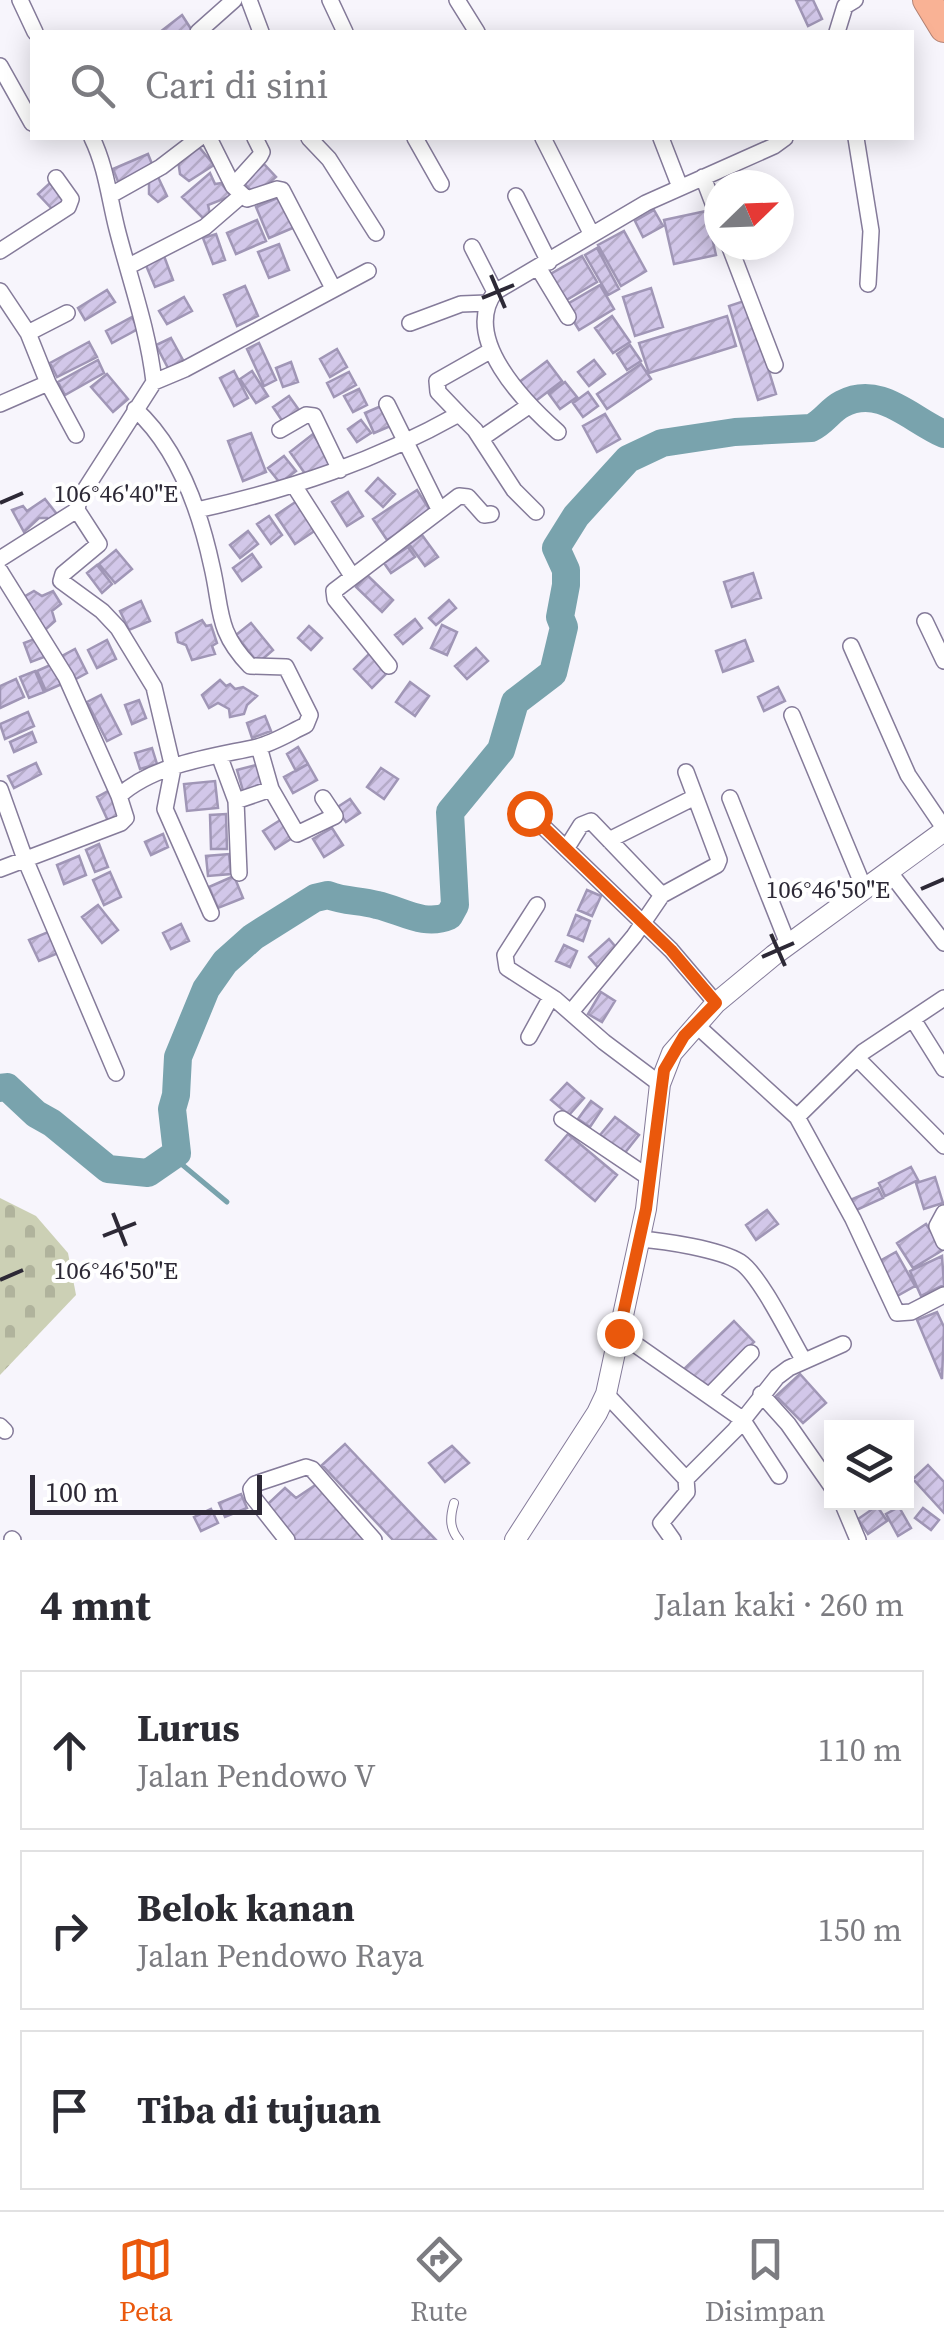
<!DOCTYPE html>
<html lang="id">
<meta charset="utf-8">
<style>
body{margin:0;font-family:"Source Serif 4",serif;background:#f2f2f3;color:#2b2b33}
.controls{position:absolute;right:30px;bottom:30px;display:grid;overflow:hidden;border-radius:0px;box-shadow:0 5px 25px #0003}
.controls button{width:90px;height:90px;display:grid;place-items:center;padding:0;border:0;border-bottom:2px solid #e1e1e2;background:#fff;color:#2b2b33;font:50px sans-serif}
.compass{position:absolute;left:704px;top:170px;width:90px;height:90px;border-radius:50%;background:#fff;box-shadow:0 5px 25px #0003;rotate:67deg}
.scale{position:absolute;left:30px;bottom:25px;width:232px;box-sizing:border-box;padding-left:10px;border:5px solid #2d2936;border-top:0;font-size:28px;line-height:35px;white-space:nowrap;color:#2d2936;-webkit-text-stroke:8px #fff;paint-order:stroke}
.stop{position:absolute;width:30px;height:30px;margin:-22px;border:8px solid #ea580c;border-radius:50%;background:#fff}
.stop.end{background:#ea580c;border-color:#fff;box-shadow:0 2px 10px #0008}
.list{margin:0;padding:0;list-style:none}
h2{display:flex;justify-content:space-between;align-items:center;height:130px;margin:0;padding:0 40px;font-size:42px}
h2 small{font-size:32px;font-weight:400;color:#7c7c81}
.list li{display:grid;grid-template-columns:65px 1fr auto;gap:30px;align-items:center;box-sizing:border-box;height:160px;margin:0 20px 20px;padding:0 20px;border:2px solid #e1e1e2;border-radius:0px}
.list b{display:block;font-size:38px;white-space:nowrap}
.list p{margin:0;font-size:32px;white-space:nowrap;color:#7c7c81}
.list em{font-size:32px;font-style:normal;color:#7c7c81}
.icon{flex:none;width:55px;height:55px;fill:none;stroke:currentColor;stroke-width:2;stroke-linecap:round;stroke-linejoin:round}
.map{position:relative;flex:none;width:944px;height:1540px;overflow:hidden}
.search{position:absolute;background:#fff;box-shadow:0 5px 25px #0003;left:30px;right:30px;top:30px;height:110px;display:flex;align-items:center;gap:25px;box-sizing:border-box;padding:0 35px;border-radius:0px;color:#7c7c81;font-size:38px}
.sheet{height:670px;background:#fff}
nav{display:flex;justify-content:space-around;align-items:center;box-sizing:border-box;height:140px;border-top:2px solid #e1e1e2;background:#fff;font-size:28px;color:#7c7c81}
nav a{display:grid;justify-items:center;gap:5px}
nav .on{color:#ea580c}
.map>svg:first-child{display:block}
.cemetery{fill:url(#cemetery-stones)}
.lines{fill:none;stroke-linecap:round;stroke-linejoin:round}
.stream{stroke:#79a3ad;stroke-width:5}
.river{stroke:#79a3ad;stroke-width:28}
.building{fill:url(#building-hatch);stroke:#a096b6;stroke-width:2.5}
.service-casing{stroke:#857b9a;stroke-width:10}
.minor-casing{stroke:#857b9a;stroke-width:18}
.tertiary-casing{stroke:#857b9a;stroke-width:22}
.motorway-casing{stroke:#b28274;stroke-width:30}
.service{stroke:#fff;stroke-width:8}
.minor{stroke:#fff;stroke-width:15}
.tertiary{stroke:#fff;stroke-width:20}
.motorway{stroke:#f9b295;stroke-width:28}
.route{stroke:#ea580c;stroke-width:12}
.ticks{fill:none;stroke:#2d2936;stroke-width:4}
.ticks-label{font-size:25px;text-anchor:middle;fill:#2d2936;stroke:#fff;stroke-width:8;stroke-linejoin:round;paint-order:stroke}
</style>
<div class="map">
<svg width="944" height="1540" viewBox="0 0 944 1540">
<defs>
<pattern id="cemetery-stones" width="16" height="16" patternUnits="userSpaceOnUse" patternTransform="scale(2.5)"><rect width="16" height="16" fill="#ccd0b5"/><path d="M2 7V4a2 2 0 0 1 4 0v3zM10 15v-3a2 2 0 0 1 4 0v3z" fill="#b0b39c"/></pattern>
<pattern id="building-hatch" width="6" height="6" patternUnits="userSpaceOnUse" patternTransform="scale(2.5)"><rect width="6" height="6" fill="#d2c7e9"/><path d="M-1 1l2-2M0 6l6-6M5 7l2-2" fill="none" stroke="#b5abc8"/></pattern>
</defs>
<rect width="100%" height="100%" fill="#f7f5fc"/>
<path class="cemetery" d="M0 1198 36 1216 68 1253 76 1295 0 1375Z"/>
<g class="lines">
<path class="stream" d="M173 1157 227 1202"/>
<path class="river" d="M0 1088 7 1087 36 1114 52 1123 108 1169 148 1173 177 1153 172 1109 176 1095 178 1057 206 989 225 962 253 937 315 898 328 895C345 902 360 900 377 905 401 910 424 927 449 916L455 905 450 812 501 750 515 702 553 673 564 627 560 617 566 585V570L556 548 576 516 628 459 662 443 735 432 811 428C824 422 830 410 842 404 880 384 910 419 944 434"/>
</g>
<path class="building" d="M796 0H813L822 19 808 26Z
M182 15 193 32H160Z
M199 147 214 165 189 181 180 174 178 160Z
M148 154 154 169 119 184 113 169Z
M264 164 276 177 255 195 244 183Z
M210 173 215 184 221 183 231 196 208 205 210 214 204 219 182 197Z
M158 177 167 196 158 202 149 194V181Z
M50 183 65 199 53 210 38 194Z
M282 196 295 227 269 238 256 207Z
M654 210 663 226 643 237 635 221Z
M706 211 716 255 674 264 664 220Z
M257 220 266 241 236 254 227 233Z
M624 231 646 271 621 286 598 245Z
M216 234 225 260 213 264 203 238Z
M279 244 289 270 269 278 258 252Z
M597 248 619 289 608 295 585 255Z
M164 256 173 280 155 287 145 263Z
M582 256 597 282 563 302 547 276Z
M600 285 614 309 579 330 564 306Z
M245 286 258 316 237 326 224 295Z
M651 288 663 327 635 336 623 297Z
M107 290 115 302 85 320 78 308Z
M184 297 192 311 167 324 159 311Z
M747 300 776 394 758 400 729 306Z
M612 316 630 342 613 353 595 328Z
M727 316 736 346 649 373 639 343Z
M132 317 138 329 112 343 106 331Z
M171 338 183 360 168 368 156 345Z
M89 342 97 357 57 377 50 363Z
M259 343 276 380 264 386 247 349Z
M630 345 641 361 627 370 617 354Z
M337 349 347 367 330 377 320 359Z
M98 360 104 373 65 395 58 382Z
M594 360 605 374 589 386 578 372Z
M547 361 562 381 533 403 518 383Z
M291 362 298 382 283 387 276 368Z
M641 364 651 379 607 409 597 394Z
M234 371 248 398 234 406 220 378Z
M252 371 268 396 256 403 240 379Z
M349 372 356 385 334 397 327 383Z
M107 374 128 399 113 412 91 387Z
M565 382 577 397 560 409 549 394Z
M359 389 367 405 353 412 344 396Z
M588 392 598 406 583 417 573 403Z
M289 396 299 410 283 422 273 407Z
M386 404 395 424 374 433 365 413Z
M605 414 620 439 597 452 583 426Z
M361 420 371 433 357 442 348 429Z
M251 433 266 472 243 481 228 441Z
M313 434 331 463 308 478 290 452Z
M284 456 296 471 280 483 268 468Z
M378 478 395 494 383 507 366 491Z
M417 490 431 512 387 540 373 519Z
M348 492 363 516 347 526 332 502Z
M45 499 60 518 50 525 47 518H39L24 532 12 510 23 506 27 511Z
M300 499 319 528 295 544 276 515Z
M269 516 282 535 271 544 257 524Z
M248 531 258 544 240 558 230 545Z
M422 535 438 557 425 566 409 544Z
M408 547 415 557 391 573 384 563Z
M116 550 132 569 115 583 99 564Z
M252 554 261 567 242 581 233 568Z
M97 565 112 584 102 593 87 573Z
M753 573 761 598 732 607 724 582Z
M367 575 393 600 382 612 356 587Z
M34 591 42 596 53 591 61 604 52 611 55 621 45 630 22 598Z
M449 600 456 608 436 625 429 618Z
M141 601 150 621 129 630 120 611Z
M415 619 422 628 403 644 395 635Z
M202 620 206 626 211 625 217 643 212 646 215 654 192 660 186 645 178 642 176 633Z
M251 623 273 650 258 663 236 635Z
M442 625 457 632 447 655 431 648Z
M309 626 322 638 311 650 298 638Z
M37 638 44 657 31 662 24 643Z
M107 640 116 659 97 668 88 650Z
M745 640 753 661 723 672 716 651Z
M476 648 488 661 467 679 455 666Z
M75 649 87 673 72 681 60 657Z
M370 653 389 671 372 688 354 669Z
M55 663 64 683 46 691 37 671Z
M35 671 44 692 29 698 20 677Z
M16 679 24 697 0 708V686Z
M220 680 226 686 230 684 235 689 243 687 257 696 247 705 244 714 230 717 229 709 218 703 209 708 202 695Z
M410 682 429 696 415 716 396 702Z
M778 687 785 701 764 711 758 697Z
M101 695 121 734 107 741 87 702Z
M139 700 146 718 132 724 125 705Z
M28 712 34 726 5 739 0 724Z
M265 716 271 731 252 738 247 723Z
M32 732 36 742 14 752 10 742Z
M298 747 308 764 296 771 287 754Z
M152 748 157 764 140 769 135 753Z
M36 763 41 774 14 788 8 776Z
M260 764 266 788 244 794 237 770Z
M308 764 317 780 293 793 284 777Z
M381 768 398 779 384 799 367 787Z
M215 781 218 808 187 811 184 784Z
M110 790 123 816 109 823 97 797Z
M350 799 360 813 346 822 336 808Z
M226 814 227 849H211L210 815Z
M282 819 294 837 275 849 263 831Z
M332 828 343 845 324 857 313 839Z
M163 834 168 847 151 855 145 842Z
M99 844 108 867 95 872 86 850Z
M229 854 231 874 208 876 206 856Z
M79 856 86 875 64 884 57 865Z
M110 872 121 897 104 905 93 880Z
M234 876 243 898 218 908 209 887Z
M587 890 601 896 592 916 578 910Z
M98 905 118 930 102 943 82 917Z
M576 915 590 921 583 941 568 935Z
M181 924 189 941 171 949 163 933Z
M53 930 63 951 39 961 29 940Z
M609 939 620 952 600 970 589 957Z
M564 945 577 951 570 967 556 961Z
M601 992 615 1001 602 1022 588 1014Z
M567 1083 584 1098 569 1115 551 1100Z
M591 1101 602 1109 590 1127 578 1119Z
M615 1117 639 1135 624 1154 600 1135Z
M568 1134 617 1175 595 1201 546 1160Z
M911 1167 918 1180 885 1196 879 1183Z
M935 1177 943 1203 924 1209 916 1183Z
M878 1188 883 1198 852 1212 848 1201Z
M767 1210 778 1224 756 1240 746 1225Z
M926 1224 943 1250 913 1268 897 1243Z
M896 1252 915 1286 897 1296 878 1262Z
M942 1256 944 1285 921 1296 910 1271Z
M937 1312 944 1327 942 1379 917 1320Z
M734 1321 754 1342 703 1391 683 1370Z
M800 1374 826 1403 803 1423 776 1396Z
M345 1444 436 1540H393L322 1465Z
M452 1446 469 1463 445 1482 429 1463Z
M928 1465 944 1482V1513L913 1479Z
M320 1482 367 1537 364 1540H291L271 1514 269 1503 285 1488 296 1498Z
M241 1494 247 1508 225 1517 219 1503Z
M877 1506 887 1521 868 1534 858 1519Z
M899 1507 911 1528 898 1536 886 1514Z
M923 1508 939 1520 931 1530 915 1518Z
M211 1509 218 1523 201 1531 194 1517Z"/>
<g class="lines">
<defs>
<path id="service" d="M454 1503C450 1517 449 1528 459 1540"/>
<path id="minor" d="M20 0 35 32
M249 0 261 32
M330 0 345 32
M457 0 477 32
M198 32 234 0
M837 32 845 6 855 0
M0 66 32 123
M209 138 233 186 247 199 277 189 282 190 333 288
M309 138 329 159 376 233
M415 138 441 184
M543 138 591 233
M661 138 680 187
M856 138 871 231 868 284
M703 177 719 219
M233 186 260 156 262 152 255 138
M111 195 161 167 199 138
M516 196 549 262
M729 245 775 365
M472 247 495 292
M0 251 68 207 71 199 56 178
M129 266 205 227 242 195
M539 269 568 317
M0 291 28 333 48 383 76 435
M410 323 461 304 487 303
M28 333 67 313
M154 382 185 369 368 271
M0 404 48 383
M387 404 439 509
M459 414 475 430 514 490 536 512
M280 430 306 415 314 416 340 470
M558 432C524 402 461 338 495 292L646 203 774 146 785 138
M482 438 530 405
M295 487 352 576
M77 510 99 544 63 574 61 581 102 611 118 628 154 687 173 768 165 809 211 913
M197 510C292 489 375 461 459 414L438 392 437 381 490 351
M0 559 77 510 79 499 154 382C148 329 130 280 117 229 109 197 106 167 92 138
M0 571 66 677 119 796 126 818 121 823 0 869
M925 621 944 661
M851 646 908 775 944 828
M389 666 335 599 334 591 459 496 468 497 484 515 491 514
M792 715 864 888
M259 747 271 789 297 834 335 816 323 798
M219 755 236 801
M0 789 25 859 116 1073
M119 796C154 764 212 757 257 747 274 743 291 732 306 725L310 715 286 667 250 666C216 631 222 610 212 567 200 511 179 449 135 409
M730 798 788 944
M529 813 671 950 716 1003
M609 840 695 797
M566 849 581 825 591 821 662 895
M888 870 944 943
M239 873 236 801 271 789
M537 905 505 955 507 968 555 999 604 1042 660 1084
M571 1012 634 936 662 895 717 865 719 860 686 772
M914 1021 944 1069
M695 1024 797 1117 853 1219 897 1313 911 1312 944 1295
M529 1037 551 997
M857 1058 944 1146
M797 1117 863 1052 944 998
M562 1119 651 1179
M944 1213 937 1226 944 1242
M640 1239C665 1241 719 1249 740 1262 760 1275 790 1337 804 1361
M619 1333 742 1419 779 1476
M606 1394 686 1479
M761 1394 788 1424 832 1487
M710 1395 751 1353
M0 1426 5 1431
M842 1502 858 1540
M12 1539 13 1540
M287 1540 253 1497 251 1489 255 1484 306 1467 312 1469 374 1540
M673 1540 661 1523 687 1492 686 1479 735 1430 777 1377 789 1368 843 1344"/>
<path id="tertiary" d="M515 1540 597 1413 606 1394 646 1209 660 1084 672 1053 716 1003 774 955 944 831"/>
<path id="motorway" d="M927 0 944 28"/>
</defs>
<use href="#service" class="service-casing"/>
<use href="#minor" class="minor-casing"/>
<use href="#tertiary" class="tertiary-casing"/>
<use href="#motorway" class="motorway-casing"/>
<use href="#service" class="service"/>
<use href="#minor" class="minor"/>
<use href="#tertiary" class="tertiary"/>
<use href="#motorway" class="motorway"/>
</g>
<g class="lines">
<path class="route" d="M529 813 671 950 716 1003 684 1036 664 1070 646 1209 619 1333"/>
</g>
<path class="ticks" d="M491 275 505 308M482 298 514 285M0 503 23 493M921 889 944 879M771 934 785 966M762 957 794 943M113 1213 126 1246M103 1236 136 1223M0 1280 23 1270"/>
<g class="ticks-label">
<text x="116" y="502">106°46'40"E</text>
<text x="828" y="898">106°46'50"E</text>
<text x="116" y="1279">106°46'50"E</text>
</g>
</svg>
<div class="controls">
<button><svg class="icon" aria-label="layers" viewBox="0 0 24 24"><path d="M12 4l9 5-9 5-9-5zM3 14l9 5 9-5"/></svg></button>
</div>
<svg class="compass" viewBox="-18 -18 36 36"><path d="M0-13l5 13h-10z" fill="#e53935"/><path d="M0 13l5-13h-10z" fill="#7c7c81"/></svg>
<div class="scale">100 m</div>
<div class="stop" style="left:529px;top:813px"></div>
<div class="stop end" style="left:619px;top:1333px"></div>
<div class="search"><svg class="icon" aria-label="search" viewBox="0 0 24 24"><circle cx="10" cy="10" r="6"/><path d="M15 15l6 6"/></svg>Cari di sini</div>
</div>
<section class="sheet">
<h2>4 mnt<small>Jalan kaki · 260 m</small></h2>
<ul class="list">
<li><svg class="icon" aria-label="ahead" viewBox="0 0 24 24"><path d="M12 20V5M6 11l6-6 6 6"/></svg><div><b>Lurus</b><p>Jalan Pendowo V</p></div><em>110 m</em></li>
<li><svg class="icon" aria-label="right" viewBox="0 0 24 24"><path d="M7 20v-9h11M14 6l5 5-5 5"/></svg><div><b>Belok kanan</b><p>Jalan Pendowo Raya</p></div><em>150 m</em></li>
<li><svg class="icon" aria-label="arrive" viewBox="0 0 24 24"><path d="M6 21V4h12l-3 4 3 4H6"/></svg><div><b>Tiba di tujuan</b></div></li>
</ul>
</section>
<nav>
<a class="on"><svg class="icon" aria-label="map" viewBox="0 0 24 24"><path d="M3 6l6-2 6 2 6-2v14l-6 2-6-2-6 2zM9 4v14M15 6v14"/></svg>Peta</a>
<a><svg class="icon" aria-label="directions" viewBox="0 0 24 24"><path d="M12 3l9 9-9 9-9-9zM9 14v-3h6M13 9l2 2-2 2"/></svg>Rute</a>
<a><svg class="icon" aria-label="saved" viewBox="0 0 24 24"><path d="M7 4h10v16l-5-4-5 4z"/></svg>Disimpan</a>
</nav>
